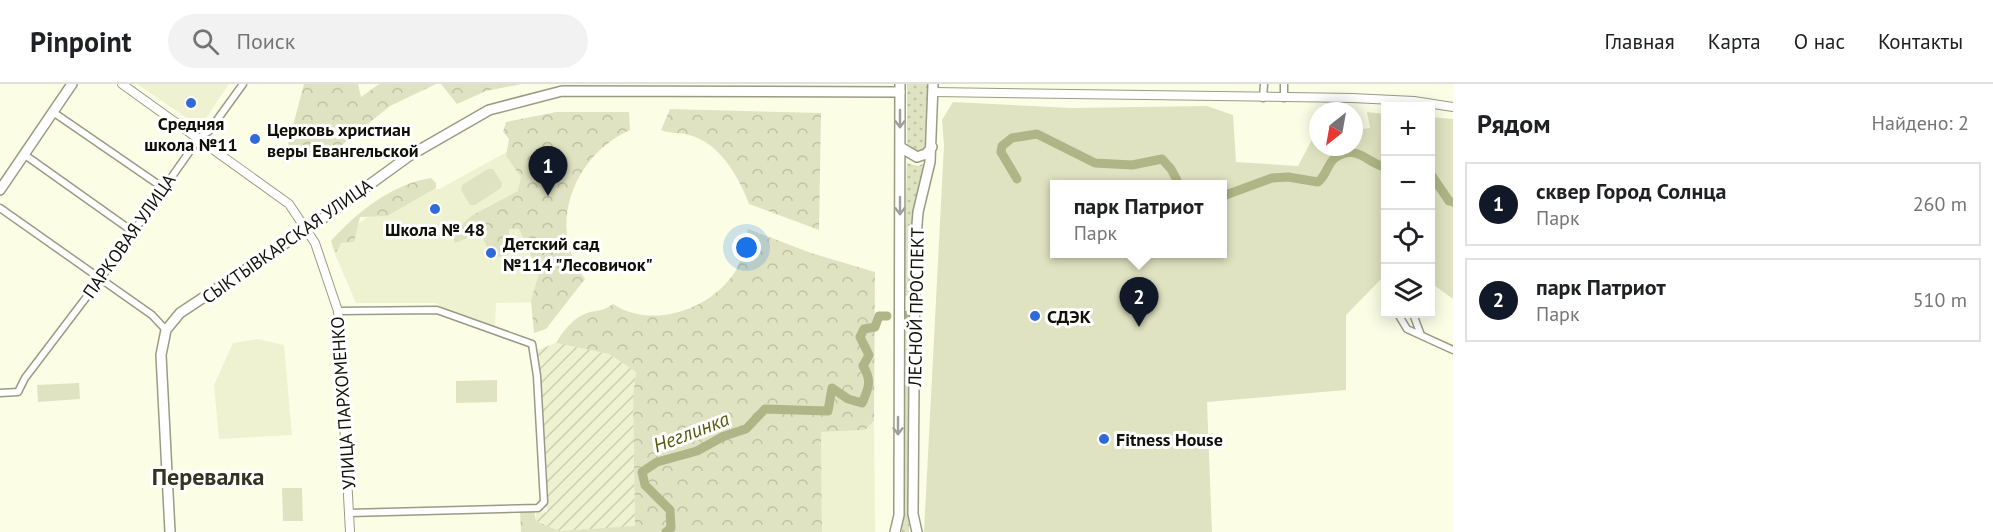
<!DOCTYPE html>
<html lang="ru">
<meta charset="utf-8">
<style>
body{margin:0;font-family:"PT Sans",sans-serif;background:#f2f2f2;color:#202124}
.controls{position:absolute;right:18px;top:18px;display:grid;overflow:hidden;border-radius:0px;box-shadow:0 3px 15px #0003}
.controls button{width:54px;height:54px;display:grid;place-items:center;padding:0;border:0;border-bottom:2px solid #e0e0e0;background:#fff;color:#202124;font:30px sans-serif}
.compass{position:absolute;left:1309px;top:18px;width:54px;height:54px;border-radius:50%;background:#fff;box-shadow:0 3px 15px #0003;rotate:211deg}
.you{position:absolute;left:747px;top:164px;width:21px;height:21px;margin:-15px;border:4px solid #fff;border-radius:50%;background:#1a73e8;box-shadow:0 0 0 9px #1a73e833}
.badge{display:grid;place-items:center;width:39px;height:39px;border-radius:50%;background:#111827;color:#fff;font-size:20px;font-weight:700}
.pin{position:absolute;translate:-50% -50px;filter:drop-shadow(0 2px 3px #0008)}
.pin::after{content:'';position:absolute;top:32px;width:21px;height:18px;background:inherit;clip-path:polygon(0 0,100% 0,50% 100%)}
.popup{position:absolute;left:1050px;top:96px;width:177px;height:78px;box-sizing:border-box;display:grid;place-content:center;border-radius:0px;background:#fff;filter:drop-shadow(0 2px 4px #0005);font-size:20px;white-space:nowrap;color:#757577}
.popup b{font-size:22px;color:#202124}
.popup::after{content:'';position:absolute;left:50%;top:100%;margin-left:-12px;border:12px solid transparent;border-top-color:#fff}
.list{margin:0;padding:0;list-style:none}
h2{display:flex;justify-content:space-between;align-items:center;height:78px;margin:0;padding:0 24px;font-size:26px}
h2 small{font-size:20px;font-weight:400;color:#757577}
.list li{display:grid;grid-template-columns:39px 1fr auto;gap:18px;align-items:center;box-sizing:border-box;height:84px;margin:0 12px 12px;padding:0 12px;border:2px solid #e0e0e0;border-radius:0px}
.list b{display:block;font-size:22px;white-space:nowrap}
.list p{margin:0;font-size:20px;white-space:nowrap;color:#757577}
.list em{font-size:20px;font-style:normal;color:#757577}
.icon{flex:none;width:33px;height:33px;fill:none;stroke:currentColor;stroke-width:2;stroke-linecap:round;stroke-linejoin:round}
.map{position:relative;flex:none;width:1453px;height:448px;overflow:hidden}
header{display:flex;align-items:center;gap:36px;box-sizing:border-box;height:84px;padding:0 30px;background:#fff;border-bottom:2px solid #e0e0e0}
header strong{font-size:28px}
nav{display:flex;gap:33px;margin-inline-start:auto;font-size:21px}
.search{width:420px;height:54px;background:#f2f2f2;display:flex;align-items:center;gap:15px;box-sizing:border-box;padding:0 21px;border-radius:33px;color:#757577;font-size:22px}
main{display:flex}
aside{flex:1;background:#fff}
.map>svg:first-child{display:block}
.built{fill:#eef2d1}
.industrial{fill:url(#industrial-furrows)}
.grass{fill:url(#grass-dots)}
.forest{fill:url(#forest-crowns)}
.green{fill:#e0e3c1;fill-rule:evenodd}
.lines{fill:none;stroke-linecap:round;stroke-linejoin:round}
.river{stroke:#b0b587;stroke-width:9}
.minor-casing{stroke:#999c84;stroke-width:9}
.tertiary-casing{stroke:#999c84;stroke-width:10}
.secondary-casing{stroke:#999c84;stroke-width:12}
.primary-casing{stroke:#999c84;stroke-width:12}
.minor{stroke:#fff;stroke-width:6}
.tertiary{stroke:#fff;stroke-width:8}
.secondary{stroke:#fff;stroke-width:9}
.primary{stroke:#fff;stroke-width:9}
.oneway{stroke:#9f9f9c}
.poi-dot{fill:#3269d8;stroke:#fff;stroke-width:2}
.labels{text-anchor:middle;dominant-baseline:central;stroke-width:6;stroke-linejoin:round;paint-order:stroke}
.poi-label{font-size:18px;font-weight:bold;fill:#0f1008;stroke:#fff;text-anchor:start}
.street-label{font-size:18px;fill:#0f1008;stroke:#fff}
.water-label{font-size:20px;font-style:italic;fill:#565a0e;stroke:#fff}
.district-label{font-size:24px;font-weight:bold;fill:#333521;stroke:#fff}
</style>
<header>
<strong>Pinpoint</strong>
<div class="search"><svg class="icon" aria-label="search" viewBox="0 0 24 24"><circle cx="10" cy="10" r="6"/><path d="M15 15l6 6"/></svg>Поиск</div>
<nav><a>Главная</a><a>Карта</a><a>О нас</a><a>Контакты</a></nav>
</header>
<main>
<div class="map">
<svg width="1453" height="448" viewBox="0 0 1453 448">
<defs>
<pattern id="industrial-furrows" width="10" height="10" patternUnits="userSpaceOnUse" patternTransform="scale(1.5)"><rect width="10" height="10" fill="#eef2d1"/><path d="M-1 1l2-2M0 10L10 0M9 11l2-2" fill="none" stroke="#cbceb2"/></pattern>
<pattern id="grass-dots" width="8" height="8" patternUnits="userSpaceOnUse" patternTransform="scale(1.5)"><rect width="8" height="8" fill="#e0e3c1"/><path d="M2 2h.1M6 6h.1" fill="none" stroke="#bfc2a4" stroke-width="1.8" stroke-linecap="round"/></pattern>
<pattern id="forest-crowns" width="20" height="18" patternUnits="userSpaceOnUse" patternTransform="scale(1.5)"><rect width="20" height="18" fill="#e0e3c1"/><path d="M2 6a3 3 0 1 1 6 0M12 15a3 3 0 1 1 6 0" fill="none" stroke="#bfc2a4"/></pattern>
</defs>
<rect width="100%" height="100%" fill="#fbfee5"/>
<path class="built" d="M137 0H229L200 43Z
M514 64 528 95 545 218 496 219 495 244 450 228 436 219H356L331 161 404 105H439Z
M257 255 284 261 292 351 219 355 214 301 233 259Z
M874 337 875 448H822L821 348 865 346Z"/>
<path class="industrial" d="M556 259 609 270 636 288 633 312 635 443 559 447 536 437V429L547 428 535 267Z"/>
<path class="grass" d="M907 0H929V63L919 73 907 63Z
M927 78 915 130 910 212H903L907 79 918 82Z
M906 241H913L909 448H902Z"/>
<path class="forest" d="M304 0H358L361 13 379 0H436L390 22 342 61 283 79Z
M441 0H522L486 7 457 20Z
M670 25 821 29 819 146 749 120C739 93 720 59 689 51 680 48 670 50 661 46Z
M556 28H629L630 46C574 71 545 143 585 195L546 245 534 249 531 217 539 189 519 145H509L508 171 493 174 480 149 455 159 451 151 471 132 518 107 521 93 506 72 509 55 503 48 506 38Z
M431 94 436 99V104L387 132 360 133 354 158 341 159 336 169 331 157C357 128 392 100 431 94Z
M748 145 811 169 875 188 874 337 865 346 821 348 822 448H521L520 427 534 426 536 437 559 447 635 442 633 312 636 288 609 270 556 259C563 247 573 234 587 229 599 225 600 229 613 220 649 244 702 228 728 197 741 183 745 164 748 145Z"/>
<path class="green" d="M953 18 1071 24 1207 22 1233 31 1236 78 1298 82 1316 48H1318V63H1354V46L1370 44 1367 28 1385 30V191L1346 231V306L1207 318 1212 448H924L944 61 942 36ZM1055 100H1223V170H1055Z
M1430 33 1453 35V215L1431 199Z
M488 85H493L502 99 501 104 475 121H470L461 106 462 101Z
M497 296V318L456 319V297Z
M79 299 80 315 38 318 37 301Z
M282 404H302L303 437H283Z"/>
<g class="lines">
<path class="river" d="M1430 89 1449 117 1453 118
M1017 95 1001 68 1002 62 1012 54 1037 50 1095 79 1132 81 1162 75 1171 85 1179 100
M1223 112 1272 94 1288 93 1318 98C1327 91 1327 80 1335 74 1357 58 1370 82 1386 83
M904 232 909 231
M666 448 671 444 670 426 645 401 642 388 657 378 697 367 724 352 746 345 765 325 828 327 832 304 848 315 862 319C869 304 872 296 863 282L869 271 860 253 864 245 875 243 879 232H887"/>
<defs>
<path id="minor" d="M1263 14 1264 0
M1284 14V0
M53 28 162 103
M25 71 132 147
M0 124 152 231 166 246
M338 227 437 226 532 260 537 292 544 418 538 424 349 429
M1398 230 1407 245 1453 266
M1413 230 1421 251
M0 309 18 308 25 294 101 194 199 54 209 47 243 0"/>
<path id="tertiary" d="M122 0 289 120 315 159 338 227 350 448
M933 8 1352 14 1414 17 1453 23"/>
<path id="secondary" d="M0 106 72 0
M170 448 161 271 166 246 180 229 325 133 409 72 489 26 562 7 900 8"/>
<path id="primary" d="M900 63 917 73 926 70 932 63
M895 448 899 431 900 0
M917 448 913 430 915 166 918 128 930 78 933 0"/>
</defs>
<use href="#minor" class="minor-casing"/>
<use href="#tertiary" class="tertiary-casing"/>
<use href="#secondary" class="secondary-casing"/>
<use href="#primary" class="primary-casing"/>
<use href="#minor" class="minor"/>
<use href="#tertiary" class="tertiary"/>
<use href="#secondary" class="secondary"/>
<use href="#primary" class="primary"/>
</g>
<defs><path id="oneway-shaft" d="M-6 0H5M1.5-3L5.5 0L1.5 3" fill="none" stroke-width="1.6" stroke-linecap="round" stroke-linejoin="round" transform="scale(1.5)"/></defs>
<g class="oneway">
<use href="#oneway-shaft" transform="translate(900 35) rotate(90)"/>
<use href="#oneway-shaft" transform="translate(900 122) rotate(90)"/>
<use href="#oneway-shaft" transform="translate(898 342) rotate(90)"/>
</g>
<g class="poi-dot">
<circle cx="191" cy="19" r="6"/>
<circle cx="255" cy="55" r="6"/>
<circle cx="435" cy="125" r="6"/>
<circle cx="491" cy="169" r="6"/>
<circle cx="1035" cy="232" r="6"/>
<circle cx="1104" cy="355" r="6"/>
</g>
<g class="labels">
<g class="poi-label">
<text x="191" y="39" text-anchor="middle">Средняя<tspan x="191" dy="21">школа №11</tspan></text>
<text x="267" y="45">Церковь христиан<tspan x="267" dy="21">веры Евангельской</tspan></text>
<text x="435" y="145" text-anchor="middle">Школа № 48</text>
<text x="503" y="159">Детский сад<tspan x="503" dy="21">№114 "Лесовичок"</tspan></text>
<text x="1047" y="232">СДЭК</text>
<text x="1116" y="355">Fitness House</text>
</g>
<g class="street-label">
<text transform="translate(129 152) rotate(-55)">ПАРКОВАЯ УЛИЦА</text>
<text transform="translate(287 157) rotate(-35)">СЫКТЫВКАРСКАЯ УЛИЦА</text>
<text transform="translate(916 223) rotate(-89)">ЛЕСНОЙ ПРОСПЕКТ</text>
<text transform="translate(343 319) rotate(-94)">УЛИЦА ПАРХОМЕНКО</text>
</g>
<g class="water-label">
<text transform="translate(691 348) rotate(-21)">Неглинка</text>
</g>
<g class="district-label">
<text x="208" y="392">Перевалка</text>
</g>
</g>
</svg>
<div class="controls">
<button>+</button>
<button>−</button>
<button><svg class="icon" aria-label="locate" viewBox="0 0 24 24"><circle cx="12" cy="12" r="6"/><path d="M12 2v4M12 18v4M2 12h4M18 12h4"/></svg></button>
<button><svg class="icon" aria-label="layers" viewBox="0 0 24 24"><path d="M12 4l9 5-9 5-9-5zM3 14l9 5 9-5"/></svg></button>
</div>
<svg class="compass" viewBox="-18 -18 36 36"><path d="M0-13l5 13h-10z" fill="#e53935"/><path d="M0 13l5-13h-10z" fill="#757577"/></svg>
<div class="you"></div>
<div class="pin badge" style="left:548px;top:112px">1</div>
<div class="pin badge" style="left:1139px;top:243px">2</div>
<div class="popup"><b>парк Патриот</b>Парк</div>
</div>
<aside>
<h2>Рядом<small>Найдено: 2</small></h2>
<ul class="list">
<li><span class="badge">1</span><div><b>сквер Город Солнца</b><p>Парк</p></div><em>260 m</em></li>
<li><span class="badge">2</span><div><b>парк Патриот</b><p>Парк</p></div><em>510 m</em></li>
</ul>
</aside>
</main>
